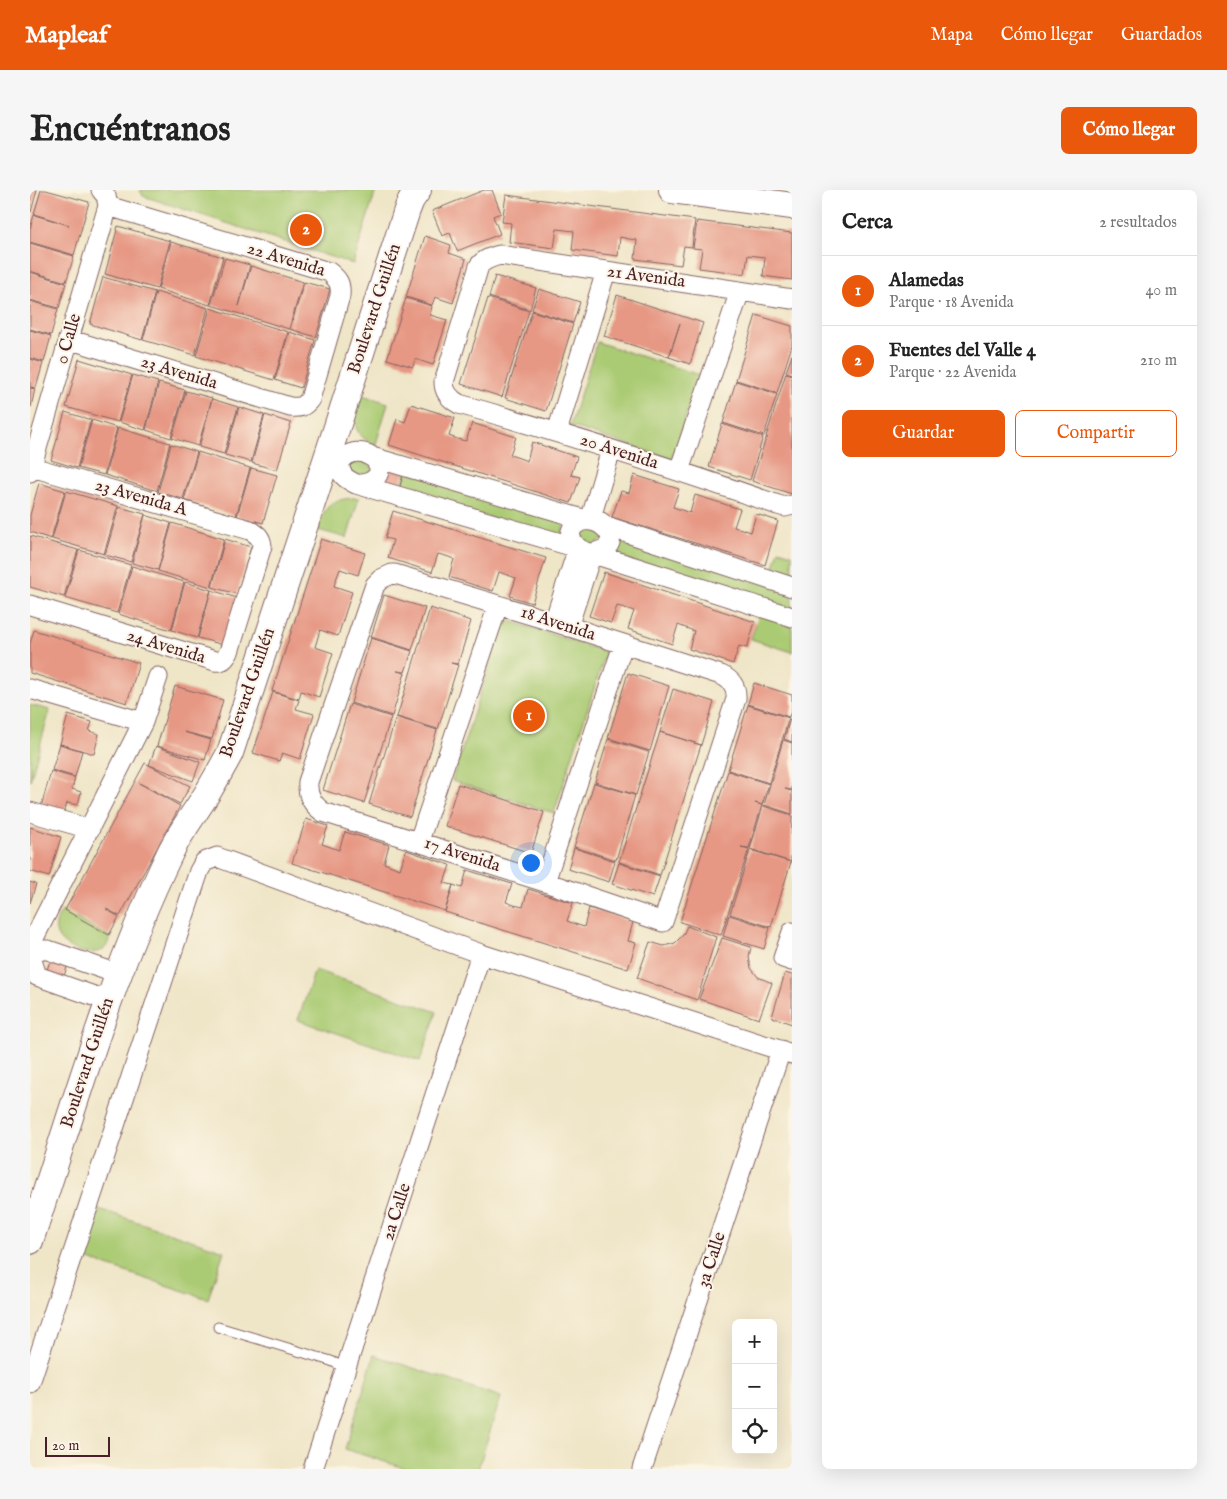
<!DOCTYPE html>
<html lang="es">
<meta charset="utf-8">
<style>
body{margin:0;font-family:"IM FELL English",serif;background:#f6f6f6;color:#222}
.controls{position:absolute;right:15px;bottom:15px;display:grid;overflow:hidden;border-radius:8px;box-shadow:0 5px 20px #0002}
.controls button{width:45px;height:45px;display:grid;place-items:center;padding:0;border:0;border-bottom:1px solid #e0e0e0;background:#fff;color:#222;font:25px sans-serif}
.scale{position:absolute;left:15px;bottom:12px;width:65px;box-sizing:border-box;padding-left:5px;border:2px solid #4a1f2b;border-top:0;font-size:14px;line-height:18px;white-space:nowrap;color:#4a1f2b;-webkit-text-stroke:4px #fcf5e5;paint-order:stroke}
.you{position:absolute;left:500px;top:672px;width:18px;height:18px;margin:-12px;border:4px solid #fff;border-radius:50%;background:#1a73e8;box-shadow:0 0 0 8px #1a73e833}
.badge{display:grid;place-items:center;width:32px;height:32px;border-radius:50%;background:#ea580c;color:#fff;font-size:16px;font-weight:700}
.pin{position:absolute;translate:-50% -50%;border:2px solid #fff;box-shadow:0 1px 5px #0006}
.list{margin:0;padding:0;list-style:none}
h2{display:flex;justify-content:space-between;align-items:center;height:65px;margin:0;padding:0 20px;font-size:21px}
h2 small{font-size:16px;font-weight:400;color:#767676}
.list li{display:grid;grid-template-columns:32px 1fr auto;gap:15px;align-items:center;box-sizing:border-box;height:70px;padding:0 20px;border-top:1px solid #e0e0e0}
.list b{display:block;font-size:19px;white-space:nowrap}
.list p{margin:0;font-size:16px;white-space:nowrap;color:#767676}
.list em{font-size:16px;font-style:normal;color:#767676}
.actions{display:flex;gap:10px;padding:15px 20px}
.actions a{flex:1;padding:11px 0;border:1px solid #ea580c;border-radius:8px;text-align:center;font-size:18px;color:#ea580c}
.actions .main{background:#ea580c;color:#fff}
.icon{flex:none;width:28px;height:28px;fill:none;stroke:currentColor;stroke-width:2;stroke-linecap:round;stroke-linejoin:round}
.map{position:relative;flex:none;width:762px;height:1279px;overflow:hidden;border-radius:8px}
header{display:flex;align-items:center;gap:30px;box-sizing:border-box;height:70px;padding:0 25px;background:#ea580c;color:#fff}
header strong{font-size:24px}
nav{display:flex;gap:28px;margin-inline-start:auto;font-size:18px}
.intro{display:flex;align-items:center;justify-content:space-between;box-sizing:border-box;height:120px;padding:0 30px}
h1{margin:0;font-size:35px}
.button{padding:12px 22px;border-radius:8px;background:#ea580c;color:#fff;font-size:18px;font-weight:700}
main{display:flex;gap:30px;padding:0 30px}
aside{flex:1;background:#fff;border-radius:8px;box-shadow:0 5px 20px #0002}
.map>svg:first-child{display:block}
.green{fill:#aacb73;stroke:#7a754f}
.building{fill:#e69884}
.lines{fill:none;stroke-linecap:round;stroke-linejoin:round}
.lane-casing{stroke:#846462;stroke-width:11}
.street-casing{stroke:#846462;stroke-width:21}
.secondary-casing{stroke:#846462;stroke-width:28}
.lane{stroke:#fff;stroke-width:9}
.street{stroke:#fff;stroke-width:19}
.secondary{stroke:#fff;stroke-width:26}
.labels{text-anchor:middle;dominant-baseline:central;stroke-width:4;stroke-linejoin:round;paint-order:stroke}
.street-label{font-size:18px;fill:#4a1f2b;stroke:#fcf5e5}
</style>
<header>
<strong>Mapleaf</strong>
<nav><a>Mapa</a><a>Cómo llegar</a><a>Guardados</a></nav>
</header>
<div class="intro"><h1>Encuéntranos</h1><a class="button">Cómo llegar</a></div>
<main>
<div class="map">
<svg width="762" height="1279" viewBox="0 0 762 1279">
<rect width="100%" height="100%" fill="#fcf5e5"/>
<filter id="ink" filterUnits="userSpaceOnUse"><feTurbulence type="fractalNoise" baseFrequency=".02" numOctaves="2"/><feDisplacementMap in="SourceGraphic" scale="10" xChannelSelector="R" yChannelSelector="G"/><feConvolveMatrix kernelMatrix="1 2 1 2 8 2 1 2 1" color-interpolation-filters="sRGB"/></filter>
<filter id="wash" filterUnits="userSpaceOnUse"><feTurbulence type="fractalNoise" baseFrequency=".0096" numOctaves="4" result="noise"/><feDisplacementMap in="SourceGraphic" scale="20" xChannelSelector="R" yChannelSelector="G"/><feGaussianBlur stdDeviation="1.12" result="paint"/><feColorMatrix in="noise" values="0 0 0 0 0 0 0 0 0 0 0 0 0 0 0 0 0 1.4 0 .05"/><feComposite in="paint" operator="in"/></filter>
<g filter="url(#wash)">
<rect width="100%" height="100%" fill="#efe5c7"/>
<path class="green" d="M110 0H346L323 74 113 6Z
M567 152 669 185 642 269 540 236Z
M329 204 358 213 346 254C320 247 323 226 329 204Z
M327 265 345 280 326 290 314 271Z
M376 281 536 328 530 348 370 301Z
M323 308H329L317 348 288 340C294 318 298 310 323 308Z
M555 334 576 348 557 359 546 339Z
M589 345 762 401V423L583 365Z
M749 360 762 364V390L742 384Z
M729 425 762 435V462L721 449Z
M474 429 576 462 524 623 422 591Z
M0 515 20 520 0 591Z
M32 721 80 747C79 751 77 755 75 758 63 771 7 755 32 721Z
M285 780 407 822 390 871 268 830Z
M69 1019 194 1061 178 1109 53 1068Z
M344 1165 471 1207 448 1279H377L315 1259Z"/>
<g id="blocks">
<path class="building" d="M0 0H7L1 22H0Z
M11 0H16L59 12 44 65 0 52V39L4 25 39 35 4 24Z
M454 0H462L471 23 463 26 470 44 427 61 420 43 412 46 402 21Z
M476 5 665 30 662 57 654 56 651 75 605 69 607 50 599 49 590 47 588 66 542 60 544 41 527 39 524 58 479 52 481 33 472 32Z
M667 31 762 43V90L733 86 735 67 718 65 715 84 669 78 672 59 663 58Z
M88 36 140 51 127 99 75 84Z
M395 46 421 55 419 63 436 69 423 113 405 107 402 115 376 107Z
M141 52 193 67 180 115 128 99Z
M0 53 44 66 36 92 0 81Z
M195 68 220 75 209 116 221 76 273 92 259 139 181 115Z
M0 82 36 93 29 118 0 110Z
M465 86 506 98 500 120 459 107Z
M73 87 125 102 112 150 60 134Z
M274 92 300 99 286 147 260 139Z
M509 99 550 112 543 133 502 120Z
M126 102 178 118 165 165 113 150Z
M587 105 673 133 660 174 639 167 650 133 639 167 574 146Z
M376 108 402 116 400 125 417 130 403 175 385 169 383 177 357 169Z
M458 108 499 121 472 207 431 194Z
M0 111 28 119 21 145 0 139Z
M180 118 258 142 244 190 166 166Z
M502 121 543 134 516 221 475 208Z
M726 125 762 136V155L747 203 706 190Z
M0 140 21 146 14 172 0 168Z
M259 142 285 150 271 198 245 190Z
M762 165V184L756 182Z
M0 169 13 173 6 198 0 197Z
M49 169 102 185 88 232 36 217Z
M756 183 762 185V304L722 291 736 248H738L736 247Z
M103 185 128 192 115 240 89 232Z
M706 191 747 204 734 246 693 233Z
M129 193 155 200 141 248 116 240Z
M0 198 5 199 1 217H0Z
M156 201 182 208 168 256 142 248Z
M182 209 208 217 194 264 169 257Z
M381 214 425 228 419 246 427 249 436 251 442 233 486 247 480 265 489 268 497 271 502 252 547 267 541 285 550 287 541 313 359 255 367 229 375 232Z
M209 217 234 225 221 272 195 265Z
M35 222 61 230 47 278 21 270Z
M235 225 261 233 247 280 222 273Z
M62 230 87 238 74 285 48 278Z
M692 234 733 247 720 290 679 277Z
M88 238 140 253 127 301 75 285Z
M141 254 167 262 153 309 128 302Z
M168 262 220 278 206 326 154 310Z
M357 276 374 281 369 300 351 295Z
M221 278 247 285 233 333 207 326Z
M604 285 649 299 643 317 660 323 665 305 710 319 704 337 712 339 721 342 726 324 748 331 735 375 582 327 591 301 599 303Z
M9 293 35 301 21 349 0 342V325Z
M36 301 88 316 74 364 22 349Z
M89 317 115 324 101 372 75 365Z
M363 321 516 368 502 413 480 406 486 388 469 382 463 401 419 387 424 369 416 366 408 364 402 382 358 368 363 350 355 348Z
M115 325 141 333 128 380 102 373Z
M142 333 194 349 181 397 128 381Z
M0 346 48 360 34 407 0 397Z
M195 349 221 357 207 404 182 397Z
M291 349 335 363 328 385 310 379 307 387 304 396 322 402 308 446 290 440 285 457 303 463 289 507 271 501 269 509 242 501Z
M49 360 101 375 87 423 35 408Z
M102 376 154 392 141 440 88 424Z
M574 382 725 432 717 458 709 456 703 474 659 459 664 441 648 435 642 454 598 439 604 421 595 418 587 416 581 433 559 426Z
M155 392 181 400 167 448 142 440Z
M181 400 207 408 194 455 168 448Z
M354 405 395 418 382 460 341 447Z
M400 418 441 431 428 474 421 473 428 475 408 539 367 527Z
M4 440 109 473 97 513 0 483V454Z
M341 448 382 461 375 482 367 481 375 483 362 526 321 513Z
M598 483 639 496 620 561 578 548Z
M724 493 762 505V518L759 527 718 514Z
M145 496 193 510 182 549 154 542 181 550 175 570 127 556Z
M643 499 684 512 671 555 630 542Z
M243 502 269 510 266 519 284 524 270 569 252 563 249 571 223 563Z
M320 514 361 527 334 613 293 600Z
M718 515 759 528 739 593 698 580Z
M38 525 62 532 59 541 69 544 64 564 30 554Z
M366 527 407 540 380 627 339 614Z
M760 529H762V552L754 549Z
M630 542 671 555 630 685 589 672Z
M578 549 619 562 606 605 565 592Z
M753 550 762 553V600L755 599 762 601V624L734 615Z
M30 554 52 561 45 587 22 580Z
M126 556 170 572 163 591 119 575Z
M115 573 160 596 150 614 109 593 150 616 90 726 76 719 89 727 79 745 35 720Z
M21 581 45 588 42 599 51 602 48 615 37 613 34 623 11 617Z
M698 581 739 594 732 615 725 613 732 615 719 658 711 657 719 659 691 745 650 732Z
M564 593 605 605 586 670 544 657Z
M428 594 514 622 501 663 415 636Z
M733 616 762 625 761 672 720 659Z
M276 629 298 636 292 654 309 660 315 642 359 655 354 673 370 679 376 660 420 675 414 693 423 695 415 721 262 673Z
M0 637 31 647 19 687 0 681Z
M544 658 585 671 579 692 538 679Z
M720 660 761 672 741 737 700 724Z
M589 673 630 686 623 707 582 694Z
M437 680 482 694 476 712 484 715 493 717 498 699 543 713 537 731 545 734 554 737 559 718 603 732 598 751 606 753 598 779 415 722 423 695 432 698Z
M0 692 6 694 0 713Z
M699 725 740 738 734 759 693 746Z
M657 736 686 747 667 810 607 788 620 752 634 756 645 753 653 745Z
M692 748 721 757 719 767 721 778 728 787 742 793 729 829 669 809Z
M22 765 39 771 33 789 16 783Z
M755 783 762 785V834L742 827Z"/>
</g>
</g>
<g filter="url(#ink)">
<use href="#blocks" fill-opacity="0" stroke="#846462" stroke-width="1"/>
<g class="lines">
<defs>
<path id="lane" d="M188 1137 301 1171 316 1178"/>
<path id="street" d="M762 109 470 65C462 67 454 69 449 76L414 192C414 202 420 209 429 214 536 244 642 278 748 315L755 317 762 315
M38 149 260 217C270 218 274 217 280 209L310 106C311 94 309 90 299 82L78 16 76 6 71 0
M527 242 576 81
M339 266 560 331 581 260
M649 281 710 101
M0 282 78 16
M331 294C343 293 355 284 346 271 337 258 316 260 310 273 309 285 316 289 326 294L548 358 524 432
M571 332 570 334 762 397
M562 363C604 356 564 316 544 336 535 346 545 357 554 361L762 427
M362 384H365L524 432 691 485C702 490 707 497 706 509L633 732 515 692 293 622C282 614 277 606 278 592L345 395 351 389Z
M0 415 185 471C193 472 195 469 199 462L232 356C231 347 228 345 220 340L2 277
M538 437 562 363
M0 499 113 532
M0 622 60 639
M389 651 468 415
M515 692 593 455
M762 742 753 768 762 771
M0 756 113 532 128 487
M0 759 18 760 88 784
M0 764 7 786 78 811
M0 1193 169 681 174 672 187 667 451 764 762 864
M283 1279 451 764
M612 1279 751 860"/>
<path id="secondary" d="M642 0 762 16
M0 1051C43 921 80 787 140 663 150 642 165 623 178 602 185 590 193 576 200 563L307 237 377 20 381 10 388 0"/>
</defs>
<use href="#lane" class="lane-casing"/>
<use href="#street" class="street-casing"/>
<use href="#secondary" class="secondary-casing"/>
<use href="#lane" class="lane"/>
<use href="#street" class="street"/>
<use href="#secondary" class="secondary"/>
</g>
</g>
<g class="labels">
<g class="street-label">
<text transform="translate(256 70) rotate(17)">22 Avenida</text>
<text transform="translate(616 87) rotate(8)">21 Avenida</text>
<text transform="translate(345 119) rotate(-72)">Boulevard Guillén</text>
<text transform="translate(39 149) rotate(-74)">0 Calle</text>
<text transform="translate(149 183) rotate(17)">23 Avenida</text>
<text transform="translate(589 262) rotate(18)">20 Avenida</text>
<text transform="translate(111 308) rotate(16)">23 Avenida A</text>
<text transform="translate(528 434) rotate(18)">18 Avenida</text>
<text transform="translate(136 457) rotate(17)">24 Avenida</text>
<text transform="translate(218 503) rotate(-71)">Boulevard Guillén</text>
<text transform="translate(432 665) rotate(18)">17 Avenida</text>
<text transform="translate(58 873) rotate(-72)">Boulevard Guillén</text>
<text transform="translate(367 1022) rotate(-72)">2a Calle</text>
<text transform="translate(682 1070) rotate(-72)">3a Calle</text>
</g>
</g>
</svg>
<div class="controls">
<button>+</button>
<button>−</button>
<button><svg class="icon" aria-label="locate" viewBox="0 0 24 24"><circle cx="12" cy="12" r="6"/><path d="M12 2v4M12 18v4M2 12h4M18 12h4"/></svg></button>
</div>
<div class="scale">20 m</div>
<div class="you"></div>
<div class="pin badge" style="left:499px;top:526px">1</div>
<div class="pin badge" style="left:276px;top:40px">2</div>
</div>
<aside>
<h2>Cerca<small>2 resultados</small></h2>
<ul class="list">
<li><span class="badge">1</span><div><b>Alamedas</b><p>Parque · 18 Avenida</p></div><em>40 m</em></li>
<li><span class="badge">2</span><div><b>Fuentes del Valle 4</b><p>Parque · 22 Avenida</p></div><em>210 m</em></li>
</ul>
<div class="actions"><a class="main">Guardar</a><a>Compartir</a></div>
</aside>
</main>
